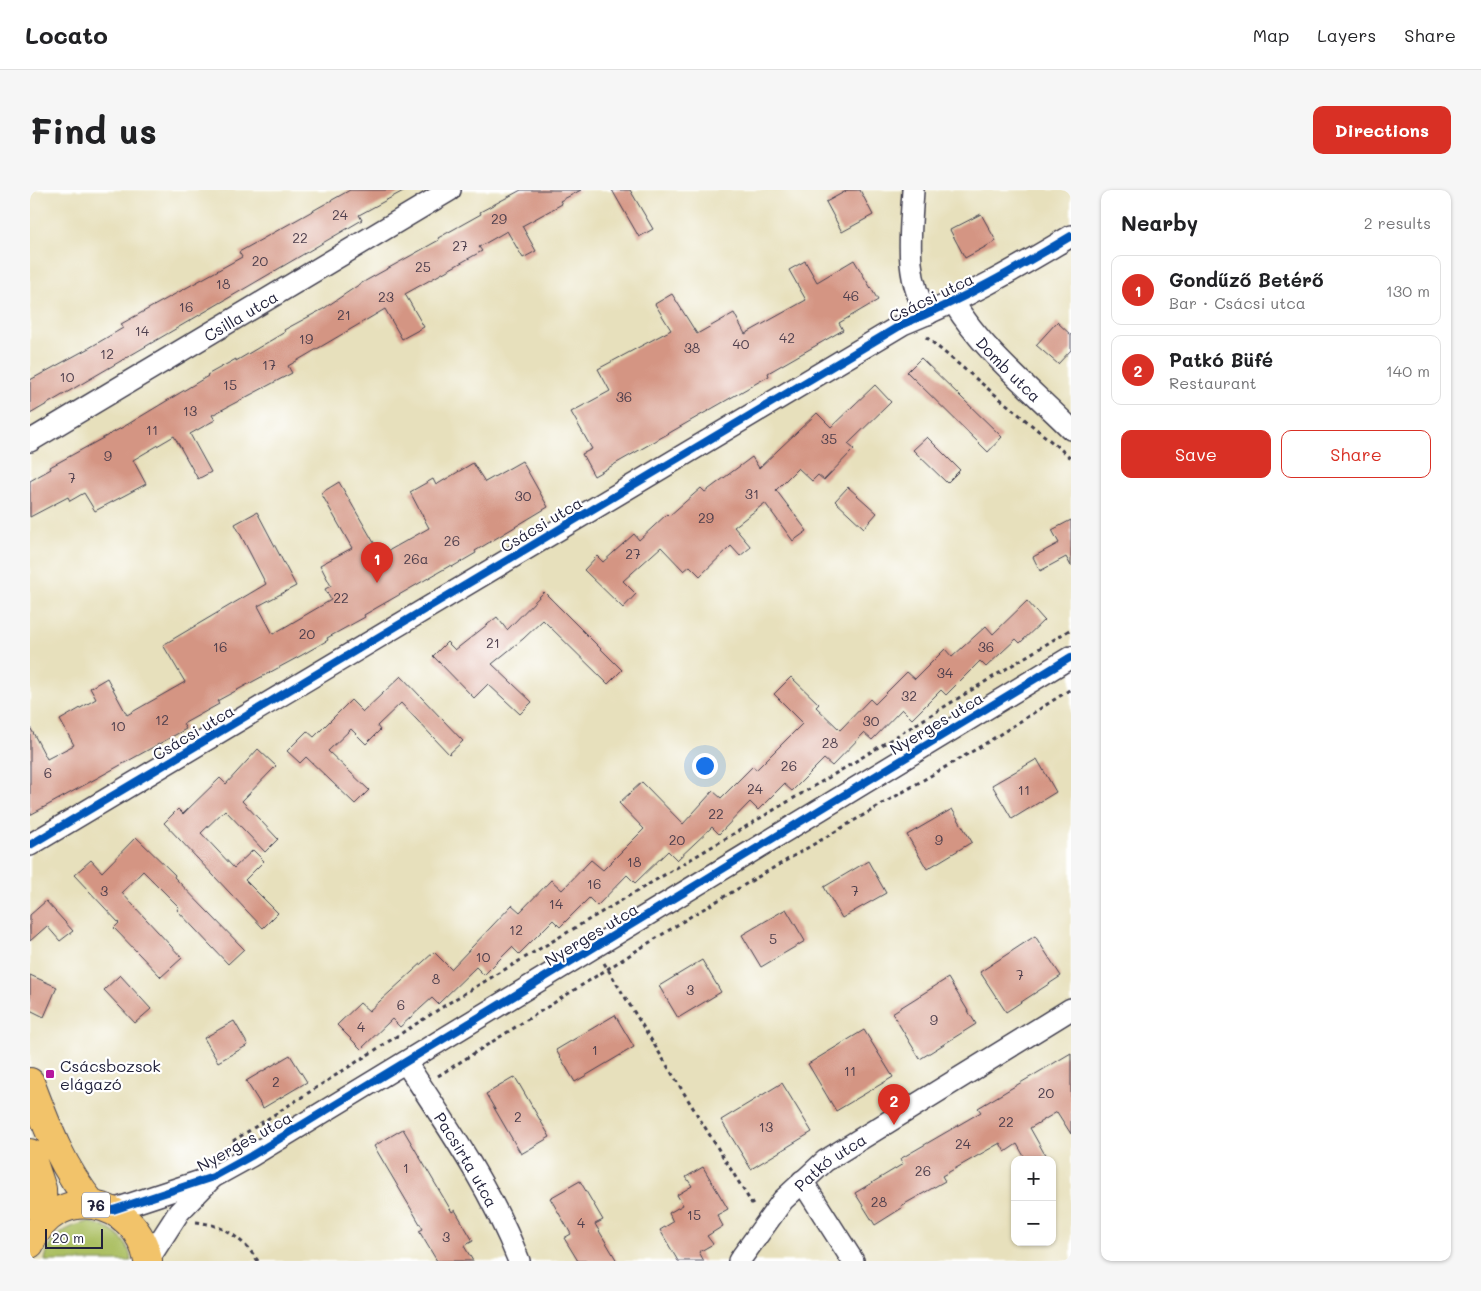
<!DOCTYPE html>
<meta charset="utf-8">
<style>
body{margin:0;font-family:Mali,sans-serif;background:#f6f6f6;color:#202124}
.controls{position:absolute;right:15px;bottom:15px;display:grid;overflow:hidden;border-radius:10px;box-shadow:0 1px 4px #0004}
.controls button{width:45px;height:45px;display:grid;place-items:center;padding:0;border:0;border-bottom:1px solid #e0e0e0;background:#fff;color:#202124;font:25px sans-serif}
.scale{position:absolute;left:15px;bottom:12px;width:58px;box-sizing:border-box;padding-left:5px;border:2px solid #22223b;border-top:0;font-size:14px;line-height:18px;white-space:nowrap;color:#22223b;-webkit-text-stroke:4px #fff;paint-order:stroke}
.you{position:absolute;left:674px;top:575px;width:18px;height:18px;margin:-12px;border:4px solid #fff;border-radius:50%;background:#1a73e8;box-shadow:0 0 0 8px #1a73e833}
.badge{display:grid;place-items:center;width:32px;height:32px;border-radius:50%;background:#d93025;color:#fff;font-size:16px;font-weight:700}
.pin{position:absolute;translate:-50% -41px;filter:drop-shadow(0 1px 2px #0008)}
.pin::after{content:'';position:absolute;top:26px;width:18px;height:15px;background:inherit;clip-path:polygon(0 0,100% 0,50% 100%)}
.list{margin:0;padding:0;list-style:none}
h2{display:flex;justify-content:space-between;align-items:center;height:65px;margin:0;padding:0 20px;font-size:21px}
h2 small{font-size:16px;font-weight:400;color:#757577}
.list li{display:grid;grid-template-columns:32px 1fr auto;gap:15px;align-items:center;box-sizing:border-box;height:70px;margin:0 10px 10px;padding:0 10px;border:1px solid #e0e0e0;border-radius:10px}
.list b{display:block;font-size:19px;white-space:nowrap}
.list p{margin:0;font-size:16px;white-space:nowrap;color:#757577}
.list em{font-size:16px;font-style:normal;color:#757577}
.actions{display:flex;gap:10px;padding:15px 20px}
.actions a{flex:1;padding:11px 0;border:1px solid #d93025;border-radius:10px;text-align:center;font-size:18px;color:#d93025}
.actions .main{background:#d93025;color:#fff}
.map{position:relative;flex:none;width:1041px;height:1071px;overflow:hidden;border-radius:10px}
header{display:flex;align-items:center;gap:30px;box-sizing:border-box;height:70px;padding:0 25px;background:#fff;border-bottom:1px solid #e0e0e0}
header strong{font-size:24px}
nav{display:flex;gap:28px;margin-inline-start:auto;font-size:18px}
.intro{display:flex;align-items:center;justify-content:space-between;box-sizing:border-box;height:120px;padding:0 30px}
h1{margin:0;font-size:35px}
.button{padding:12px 22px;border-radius:10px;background:#d93025;color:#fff;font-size:18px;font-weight:700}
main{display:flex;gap:30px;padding:0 30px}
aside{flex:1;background:#fff;border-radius:10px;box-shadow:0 1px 4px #0004}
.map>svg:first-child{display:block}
.green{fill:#acc064;stroke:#677150}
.building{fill:#d49583}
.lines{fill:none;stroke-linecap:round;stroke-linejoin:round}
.minor-casing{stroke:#403e4e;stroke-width:24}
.primary-casing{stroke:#403e4e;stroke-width:30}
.path{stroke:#403e4e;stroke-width:3;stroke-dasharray:4 4;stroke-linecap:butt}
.minor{stroke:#fff;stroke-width:21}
.primary{stroke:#f2c36a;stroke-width:28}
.cycleway-casing{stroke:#fff;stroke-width:11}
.cycleway{stroke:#0057b8;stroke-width:8}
.poi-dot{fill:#b5179e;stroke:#fff;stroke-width:2}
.labels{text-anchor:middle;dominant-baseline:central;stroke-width:4.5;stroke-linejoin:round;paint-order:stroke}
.number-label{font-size:14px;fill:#4e3f4d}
.shield{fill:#fff;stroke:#646476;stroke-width:1}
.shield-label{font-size:15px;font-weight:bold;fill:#22223b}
.street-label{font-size:16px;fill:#22223b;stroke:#fff}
.poi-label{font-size:16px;fill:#22223b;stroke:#fff;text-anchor:start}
</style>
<header>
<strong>Locato</strong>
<nav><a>Map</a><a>Layers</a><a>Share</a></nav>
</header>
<div class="intro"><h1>Find us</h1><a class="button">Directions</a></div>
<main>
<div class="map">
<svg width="1041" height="1071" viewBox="0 0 1041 1071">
<rect width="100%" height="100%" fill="#fff"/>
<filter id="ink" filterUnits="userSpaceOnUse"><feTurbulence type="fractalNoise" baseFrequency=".02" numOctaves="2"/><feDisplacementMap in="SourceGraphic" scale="10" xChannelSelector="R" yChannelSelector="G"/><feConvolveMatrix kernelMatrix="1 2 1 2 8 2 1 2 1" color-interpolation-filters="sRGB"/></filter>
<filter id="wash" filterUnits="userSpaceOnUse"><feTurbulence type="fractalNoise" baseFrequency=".0096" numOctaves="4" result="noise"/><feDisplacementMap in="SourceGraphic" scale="20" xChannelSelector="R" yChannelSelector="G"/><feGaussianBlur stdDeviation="1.12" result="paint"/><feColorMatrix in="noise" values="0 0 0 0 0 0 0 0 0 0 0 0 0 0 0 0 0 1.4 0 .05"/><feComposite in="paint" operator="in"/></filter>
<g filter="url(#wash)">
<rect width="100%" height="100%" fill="#e7e0bc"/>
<path class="green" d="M59 1032C80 1037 99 1048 101 1071H15C18 1047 37 1036 59 1032Z"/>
<g id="blocks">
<path class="building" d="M320 0H375L329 25 332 30 0 224V190L59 158 93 138 91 134 212 67 209 62Z
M491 0H551L530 11 532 14 492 36 506 61 493 68 477 41 449 57 452 61 375 104 394 137 372 149 355 119 258 176 262 183 182 225 185 230 160 244 181 282 168 289 144 246 103 270 116 294 65 321 54 303 40 311 38 307 0 327V291L21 279 20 277 95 236 178 186 177 185 206 169V171L255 142 254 140 293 119 330 94 409 50 408 48 451 24 450 22Z
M582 0H600L623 39 609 47Z
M818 0H830L843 25 812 42 796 12Z
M951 24 966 51 935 68 920 40Z
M824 70 848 110 809 133 813 140 738 183 739 186 564 286 552 264 562 259 541 222 580 201 568 179 641 140 625 114 642 104 667 144 704 123 715 144 776 110 759 80 775 71 787 92Z
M1027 132 1041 145V160L1028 174 1006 155Z
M891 168 972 247 958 262 877 182Z
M845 195 861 212 818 254 824 259 794 290 788 285 782 291 768 278 746 300 777 341 763 351 735 313 704 337 721 357 710 366 701 356 670 386 660 376 654 381 631 357 593 391 606 404 593 418 554 380 567 366 573 372 604 344 609 350 637 324 639 326 671 298 675 302 722 267 729 278 787 223 801 237Z
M897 247 930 280 917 293 883 260Z
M492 271 518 317 445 361 446 363 422 377 421 375 334 425 335 427 297 448 298 450 272 465 187 511 189 514 153 534 156 539 0 625V537L17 569 44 555 30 530 66 509 60 498 77 488 97 525 155 492 133 455 236 394 205 334 227 322 266 396 228 416 243 444 301 410 295 399 301 396 290 375 322 358 291 303 309 292 351 365 399 338 380 302 403 289 406 295 443 273 455 292Z
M818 297 847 323 834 338 805 311Z
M1041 330V376L1036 367 1010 381 1003 367 1029 353 1022 340Z
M514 402 592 480 578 494 513 430 493 449 462 474 502 512 490 524 458 494 444 508 403 466 417 452 425 460 467 427 477 440Z
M997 411 1014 430 990 453 986 449 956 477 950 471 916 505 911 500 882 529 872 519 842 550 834 543 802 576 794 569 762 601 754 594 728 620 720 612 689 644 682 637 647 670 638 661 605 693 597 685 567 716 559 708 530 737 523 730 489 764 482 757 454 785 446 777 408 814 402 808 370 837 362 829 331 859 307 835 330 813 339 821 404 762 421 779 482 715 490 722 521 690 532 700 561 670 573 680 614 639 589 613 612 592 653 634 683 601 691 608 723 576 726 580 773 533 744 504 761 487 789 514 786 517 810 540 840 509 845 514 877 482 885 489 915 459 922 467 956 436 963 444Z
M371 486 433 551 419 564 371 513 347 536 350 540 336 554 321 539 298 561 339 600 325 614 276 567 270 573 257 561 277 541 284 547 321 510 333 522Z
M228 559 246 576 212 611 248 649 235 662 195 620 171 643 204 678 223 660 234 671 215 690 248 723 233 738 134 633 148 619 153 624 190 588 196 594Z
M1007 569 1026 602 982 629 962 595Z
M922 619 942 652 897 679 877 645Z
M106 647 145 685 144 687 214 759 198 774 147 720 149 717 113 681 92 703 152 768 131 787 84 738 89 733 44 685 61 670 72 682Z
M838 671 856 703 812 728 794 697Z
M16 711 43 741 30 751 17 736 0 751V725Z
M756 719 775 751 731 777 712 745Z
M1005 746 1031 786 976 822 950 782Z
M672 770 691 802 648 828 629 796Z
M0 785 27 797 14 827 0 820Z
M90 785 121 819 105 833 74 800Z
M918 788 946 834 890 869 862 823Z
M585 825 604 857 545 892 526 860Z
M204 831 218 855 188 872 174 848Z
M834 840 863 887 806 921 778 874Z
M1041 863V944L1027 922 1000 938 1018 970H996L987 954 975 962 970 953 912 986 915 991 871 1016 872 1018 845 1035 825 1003 873 974 870 969 951 922 948 918Z
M260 865 277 892 233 918 216 891Z
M485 887 520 947 491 964 456 904Z
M752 893 782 942 721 979 691 930Z
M373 939 422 1022 425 1020 443 1051 434 1056 443 1071H407L389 1041 393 1039 344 956Z
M673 977 698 1019 687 1025 693 1036 677 1046 683 1054 669 1062 674 1071H648L630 1040 643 1032 639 1023 653 1015 647 1005 662 996 656 987Z
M550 991 573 1030 565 1034 587 1071H548L534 1048 541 1044 520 1008Z"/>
</g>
</g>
<g filter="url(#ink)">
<use href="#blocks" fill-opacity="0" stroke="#403e4e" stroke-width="1"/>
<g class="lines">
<defs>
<g id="minor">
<path d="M883 0C881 41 873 88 898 124"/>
<path id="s1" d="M924 113C953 161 1001 199 1041 239"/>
<path id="s2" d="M0 251 420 0"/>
<path d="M0 655 873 134C932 110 986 79 1041 46"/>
<path id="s3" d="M376 873C418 937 461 999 489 1071"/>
<path d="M772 991 823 1071"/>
<path d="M83 1020 183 987 221 966 1041 467"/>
<path d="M118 1070 149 1022 181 989"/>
<path id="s4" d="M709 1071 753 1010 795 971 1041 819"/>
</g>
<path id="primary" d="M0 892C17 937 32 978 63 1015
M0 963 12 999 13 1033
M0 1054C25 992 107 1007 118 1071"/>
</defs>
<use href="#minor" class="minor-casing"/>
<use href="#primary" class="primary-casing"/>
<path class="path" d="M896 147 1041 268
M574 773 724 1017
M408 886 663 725 953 555 1041 499
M203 951 425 809 813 579 1041 439
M166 1032C194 1035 212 1048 228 1071"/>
<use href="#minor" class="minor"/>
<use href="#primary" class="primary"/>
<defs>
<path id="cycleway" d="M0 655 873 134C932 110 986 79 1041 46
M83 1020 183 987 221 966 1041 467"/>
</defs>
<use href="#cycleway" class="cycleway-casing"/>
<use href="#cycleway" class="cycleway"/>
</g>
</g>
<rect class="poi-dot" x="15" y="879" width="10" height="10" rx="2.5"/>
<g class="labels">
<g class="number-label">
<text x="310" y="24">24</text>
<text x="469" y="28">29</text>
<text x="270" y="47">22</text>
<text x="430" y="55">27</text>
<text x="230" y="70">20</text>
<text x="393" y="76">25</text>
<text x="193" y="93">18</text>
<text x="821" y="105">46</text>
<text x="356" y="106">23</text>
<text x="156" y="116">16</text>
<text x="314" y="124">21</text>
<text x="112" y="140">14</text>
<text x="757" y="147">42</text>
<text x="276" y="148">19</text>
<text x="711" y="153">40</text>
<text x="662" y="157">38</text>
<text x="77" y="163">12</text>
<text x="239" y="174">17</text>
<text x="37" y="186">10</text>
<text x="200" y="194">15</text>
<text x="594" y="206">36</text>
<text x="160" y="220">13</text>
<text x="122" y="239">11</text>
<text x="799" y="248">35</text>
<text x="78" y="265">9</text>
<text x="42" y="287">7</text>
<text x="722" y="303">31</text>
<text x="493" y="305">30</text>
<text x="676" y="327">29</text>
<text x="422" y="350">26</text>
<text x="603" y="363">27</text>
<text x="386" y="368">26a</text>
<text x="311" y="407">22</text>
<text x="277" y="443">20</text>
<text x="463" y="452">21</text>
<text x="190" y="456">16</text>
<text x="956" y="456">36</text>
<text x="915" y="482">34</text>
<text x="879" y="505">32</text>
<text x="132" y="529">12</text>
<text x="841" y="530">30</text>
<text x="88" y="535">10</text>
<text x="800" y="552">28</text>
<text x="759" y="575">26</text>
<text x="18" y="582">6</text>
<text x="725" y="598">24</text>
<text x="994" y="599">11</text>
<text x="686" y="623">22</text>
<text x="647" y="649">20</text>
<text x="909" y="649">9</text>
<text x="604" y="671">18</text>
<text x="564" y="693">16</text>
<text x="74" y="700">3</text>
<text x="825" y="700">7</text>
<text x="526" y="713">14</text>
<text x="486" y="739">12</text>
<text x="743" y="748">5</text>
<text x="453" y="766">10</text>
<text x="990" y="784">7</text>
<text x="406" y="788">8</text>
<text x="660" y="799">3</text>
<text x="371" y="814">6</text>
<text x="904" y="829">9</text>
<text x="331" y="836">4</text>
<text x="565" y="859">1</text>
<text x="820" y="880">11</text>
<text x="246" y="891">2</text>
<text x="1016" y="902">20</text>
<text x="488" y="926">2</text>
<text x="976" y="931">22</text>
<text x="736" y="936">13</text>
<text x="933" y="953">24</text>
<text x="376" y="977">1</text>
<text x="893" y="980">26</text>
<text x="849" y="1011">28</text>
<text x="664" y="1024">15</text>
<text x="551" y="1032">4</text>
<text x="416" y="1046">3</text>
</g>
<rect class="shield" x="52" y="1002.5" width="28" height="25" rx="4"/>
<g class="shield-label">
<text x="66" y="1015">76</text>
</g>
<g class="street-label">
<text transform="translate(901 107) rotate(-26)">Csácsi utca</text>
<text stroke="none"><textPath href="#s2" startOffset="245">Csilla utca</textPath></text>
<text stroke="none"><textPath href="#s1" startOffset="86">Domb utca</textPath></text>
<text transform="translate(511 334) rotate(-31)">Csácsi utca</text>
<text transform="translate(906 533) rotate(-31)">Nyerges utca</text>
<text transform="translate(163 542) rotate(-31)">Csácsi utca</text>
<text transform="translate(561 744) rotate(-31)">Nyerges utca</text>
<text transform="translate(214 951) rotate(-29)">Nyerges utca</text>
<text stroke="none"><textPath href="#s3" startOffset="114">Pacsirta utca</textPath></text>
<text stroke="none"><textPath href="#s4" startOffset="136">Patkó utca</textPath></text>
</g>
<g class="poi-label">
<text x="30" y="875">Csácsbozsok<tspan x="30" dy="18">elágazó</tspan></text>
</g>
</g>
</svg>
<div class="controls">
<button>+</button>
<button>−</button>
</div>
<div class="scale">20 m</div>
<div class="you"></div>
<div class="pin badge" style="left:347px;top:393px">1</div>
<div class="pin badge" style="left:864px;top:935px">2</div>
</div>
<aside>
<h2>Nearby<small>2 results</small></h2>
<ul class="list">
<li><span class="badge">1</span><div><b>Gondűző Betérő</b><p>Bar · Csácsi utca</p></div><em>130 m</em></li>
<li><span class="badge">2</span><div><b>Patkó Büfé</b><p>Restaurant</p></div><em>140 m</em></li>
</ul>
<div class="actions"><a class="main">Save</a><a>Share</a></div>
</aside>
</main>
